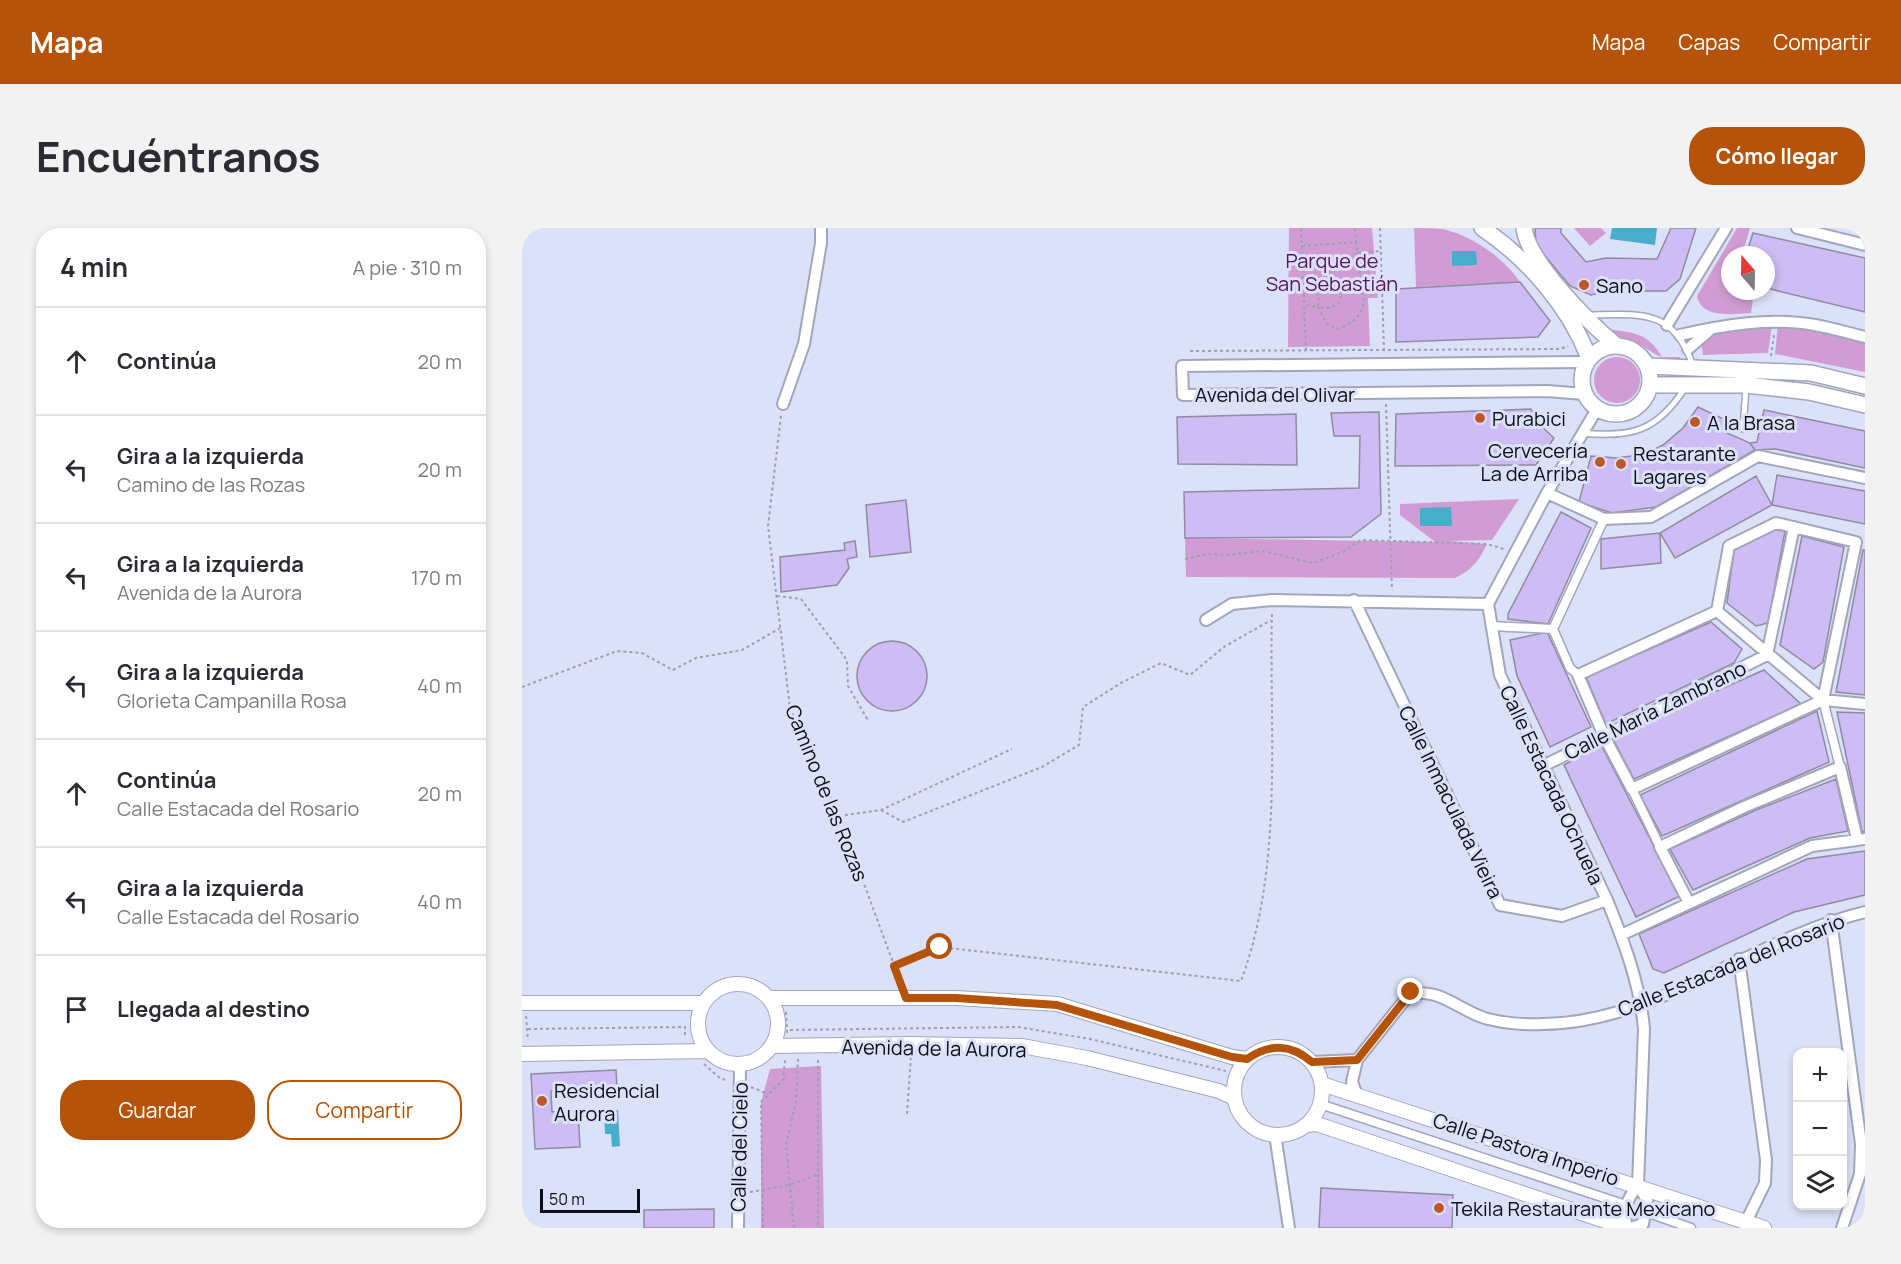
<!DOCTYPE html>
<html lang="es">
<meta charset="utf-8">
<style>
body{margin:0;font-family:Manrope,sans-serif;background:#f2f2f3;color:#2b2b33}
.controls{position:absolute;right:18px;bottom:18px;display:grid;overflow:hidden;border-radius:12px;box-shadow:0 3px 9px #0003}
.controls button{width:54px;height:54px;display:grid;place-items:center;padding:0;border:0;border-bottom:2px solid #e1e1e2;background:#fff;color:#2b2b33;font:30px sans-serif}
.compass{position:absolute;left:1199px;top:18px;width:54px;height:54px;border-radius:50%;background:#fff;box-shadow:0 3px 9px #0003;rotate:340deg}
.scale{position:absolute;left:18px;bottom:15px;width:100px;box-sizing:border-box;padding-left:6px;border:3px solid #0c0d15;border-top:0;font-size:16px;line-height:21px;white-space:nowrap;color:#0c0d15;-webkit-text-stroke:4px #dbe1f8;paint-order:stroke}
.stop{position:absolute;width:18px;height:18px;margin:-14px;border:4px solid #b45309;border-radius:50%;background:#fff}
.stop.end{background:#b45309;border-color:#fff;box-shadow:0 2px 6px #0008}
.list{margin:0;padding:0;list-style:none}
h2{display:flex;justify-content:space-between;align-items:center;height:78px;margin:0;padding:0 24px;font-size:26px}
h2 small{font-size:20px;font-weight:400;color:#7c7c81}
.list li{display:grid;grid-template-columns:39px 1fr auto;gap:18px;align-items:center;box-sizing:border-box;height:108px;padding:0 24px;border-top:2px solid #e1e1e2}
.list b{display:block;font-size:22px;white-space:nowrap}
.list p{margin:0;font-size:20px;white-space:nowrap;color:#7c7c81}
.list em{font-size:20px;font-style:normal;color:#7c7c81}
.actions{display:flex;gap:12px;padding:18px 24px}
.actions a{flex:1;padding:14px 0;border:2px solid #b45309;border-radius:24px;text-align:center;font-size:21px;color:#b45309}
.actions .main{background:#b45309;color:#fff}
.icon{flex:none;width:33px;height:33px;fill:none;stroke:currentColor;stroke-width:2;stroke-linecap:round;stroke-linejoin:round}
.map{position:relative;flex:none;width:1343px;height:1000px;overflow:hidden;border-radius:24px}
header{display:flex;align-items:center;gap:36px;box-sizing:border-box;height:84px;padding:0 30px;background:#b45309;color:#fff}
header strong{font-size:28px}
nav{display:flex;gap:33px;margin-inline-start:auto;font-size:21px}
.intro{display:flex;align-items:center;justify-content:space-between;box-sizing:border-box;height:144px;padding:0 36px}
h1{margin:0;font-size:42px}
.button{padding:15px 27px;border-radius:24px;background:#b45309;color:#fff;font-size:21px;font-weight:700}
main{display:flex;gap:36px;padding:0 36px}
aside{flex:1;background:#fff;border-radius:24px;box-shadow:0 3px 9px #0003}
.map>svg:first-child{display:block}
.green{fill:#d19cd3}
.water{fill:#48aecc}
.building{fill:#cebcf5;stroke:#918b9f;stroke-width:1.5}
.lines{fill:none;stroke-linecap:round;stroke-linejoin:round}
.service-casing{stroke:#a1a6bb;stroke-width:8}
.pedestrian-casing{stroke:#a1a6bb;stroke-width:11}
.minor-casing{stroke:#a1a6bb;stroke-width:14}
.tertiary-casing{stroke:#a1a6bb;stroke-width:16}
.secondary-casing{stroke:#a1a6bb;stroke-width:18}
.path{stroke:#9ba0b2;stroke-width:2;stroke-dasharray:3 3;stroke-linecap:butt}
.service{stroke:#fff;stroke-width:5}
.pedestrian{stroke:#fff;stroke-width:8}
.minor{stroke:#fff;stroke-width:10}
.tertiary{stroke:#fff;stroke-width:14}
.secondary{stroke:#fff;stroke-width:15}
.route{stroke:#b45309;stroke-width:8}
.poi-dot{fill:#bd5829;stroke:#dbe1f8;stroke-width:2}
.labels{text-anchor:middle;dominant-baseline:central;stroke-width:6;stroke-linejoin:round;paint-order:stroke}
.park-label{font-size:20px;fill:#57145c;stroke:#dbe1f8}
.poi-label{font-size:20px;fill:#0c0d15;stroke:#dbe1f8;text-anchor:start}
.street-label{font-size:20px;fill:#0c0d15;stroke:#dbe1f8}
</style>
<header>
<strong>Mapa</strong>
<nav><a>Mapa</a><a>Capas</a><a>Compartir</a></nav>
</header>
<div class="intro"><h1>Encuéntranos</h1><a class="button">Cómo llegar</a></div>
<main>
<aside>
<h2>4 min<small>A pie · 310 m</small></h2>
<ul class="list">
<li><svg class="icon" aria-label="ahead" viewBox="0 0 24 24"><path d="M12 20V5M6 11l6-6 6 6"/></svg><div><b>Continúa</b></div><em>20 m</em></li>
<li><svg class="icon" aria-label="left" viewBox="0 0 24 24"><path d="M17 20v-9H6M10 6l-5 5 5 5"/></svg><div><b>Gira a la izquierda</b><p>Camino de las Rozas</p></div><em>20 m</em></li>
<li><svg class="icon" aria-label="left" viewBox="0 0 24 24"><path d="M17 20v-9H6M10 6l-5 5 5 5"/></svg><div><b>Gira a la izquierda</b><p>Avenida de la Aurora</p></div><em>170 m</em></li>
<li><svg class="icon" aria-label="left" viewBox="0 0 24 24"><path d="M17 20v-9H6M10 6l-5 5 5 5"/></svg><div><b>Gira a la izquierda</b><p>Glorieta Campanilla Rosa</p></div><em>40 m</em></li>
<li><svg class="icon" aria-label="ahead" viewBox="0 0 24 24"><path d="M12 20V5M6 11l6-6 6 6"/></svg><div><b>Continúa</b><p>Calle Estacada del Rosario</p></div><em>20 m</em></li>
<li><svg class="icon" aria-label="left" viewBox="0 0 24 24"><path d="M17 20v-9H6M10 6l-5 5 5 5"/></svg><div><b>Gira a la izquierda</b><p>Calle Estacada del Rosario</p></div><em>40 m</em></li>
<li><svg class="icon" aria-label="arrive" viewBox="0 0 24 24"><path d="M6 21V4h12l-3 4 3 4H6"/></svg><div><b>Llegada al destino</b></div></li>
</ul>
<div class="actions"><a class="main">Guardar</a><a>Compartir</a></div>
</aside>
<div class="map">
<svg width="1343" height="1000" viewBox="0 0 1343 1000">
<rect width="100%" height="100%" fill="#dbe1f8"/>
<path class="green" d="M767 0H850L856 70H846L848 118 766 119Z
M892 0C901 0 912 0 921 1 950 8 981 29 998 54L894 59Z
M1052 0H1079L1084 5 1068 18Z
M1215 0H1228L1220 27H1208V41L1203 54 1208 55V63H1218L1222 70 1231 72 1229 85C1210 86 1180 91 1175 68Z
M1256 96 1292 100 1343 113V144L1253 126Z
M1250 98 1246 125 1181 127 1179 114 1192 104Z
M1084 101C1110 105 1125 103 1140 129H1158L1161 133C1130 134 1121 109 1092 109Z
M1072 152a23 23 0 1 1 46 0a23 23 0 1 1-46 0Z
M997 271 970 312 927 313 965 316C957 333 950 342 933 350L664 349 663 310 913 314 878 287V276Z
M299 838 302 1000H239V874L248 841Z"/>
<path class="water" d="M1090 0H1135L1133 17 1088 11Z
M930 23H954L955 37 930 38Z
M929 279 930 298H898V280Z
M96 882 98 918 90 919 89 906H83L82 883Z"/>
<path class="building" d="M1013 0H1039V5L1064 34 1084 30 1135 31 1149 0H1174L1158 51 1144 63H1118L1099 59 1069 67 1048 58 1014 17Z
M1231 5 1343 30V84L1244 60V27H1224Z
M998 54 1028 93 1016 109 874 114V61Z
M1176 179 1210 195 1205 205 1228 215 1233 222 1134 279 1090 285 1057 274 1069 228 1095 230 1123 226 1141 217 1161 200Z
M1009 181 1016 195 1032 210 1014 237 873 238 874 186Z
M1242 182 1343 203V240L1253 221 1233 222 1228 215 1235 214Z
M857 184 859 286 829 309 663 310 662 264 837 260 838 208H812L809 185Z
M774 186 775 237 656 236 655 189Z
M1255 247 1343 263V296L1250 277Z
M1234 248 1250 277 1153 330 1138 305Z
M384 272 389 324 348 329 344 277Z
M1039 284 1069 300 1026 396 986 391V386Z
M1254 301 1263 303 1246 395 1234 398 1205 375 1212 321Z
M1138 305 1139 335 1079 341V311Z
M1280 308 1322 319 1301 434 1292 441 1258 417Z
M333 313 335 329 325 331 327 340 315 357 259 364 258 329 323 322 322 315Z
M1341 322H1343V467L1314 464Z
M1189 394 1220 421 1212 435 1084 496 1064 449Z
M1025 404 1069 499 1028 519 995 448 988 412Z
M335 448a35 35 0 1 1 70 0a35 35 0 1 1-70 0Z
M1242 442 1279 476 1112 551 1090 509Z
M1295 483 1307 534 1140 608 1118 567Z
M1315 484 1343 485V603L1340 604Z
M1079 517 1158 668 1114 689 1042 537Z
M1314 551 1326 603 1288 610 1171 662 1148 621 1234 582Z
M1343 623V667L1272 684 1142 745 1131 741 1117 706 1285 631Z
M94 842 95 860 29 863 30 884 56 882 58 919 13 921 9 846Z
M799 960 931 967 930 1000H797Z
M192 981V1000H122V982Z"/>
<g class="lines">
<defs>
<path id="service" d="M1066 87C1118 86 1152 80 1171 138
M1221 201 1224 159
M1060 205C1110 210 1135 203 1163 160"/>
<path id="pedestrian" d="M969 398 1031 401 1048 440 1056 447
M1031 401 1082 291
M1301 472 1318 539
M1110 561 1138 619
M798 876 1104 977
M1124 984 1169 1000"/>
<path id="minor" d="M1275 0 1343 17
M1145 97 1204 0
M1158 107C1202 97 1248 89 1293 97 1310 100 1326 105 1343 109
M1166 121 1188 102
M1062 166 1025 163 661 167 660 138 1064 134
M261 176 282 116 299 15V0
M1075 181 1025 265 966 376 978 447 1085 672C1102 714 1118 756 1122 801L1116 957
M1025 265 1082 291 1129 289 1236 228 1343 250
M832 372 978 677 1040 688 1085 672
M1195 383 1301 472
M684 392 710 376 750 372 966 376
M1301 472 1334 314 1254 295 1207 318 1195 383 1056 447 1082 508 1110 561 1301 472 1343 476
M1021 538 1245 427 1272 299
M1167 675 1138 619 1222 579 1318 539 1335 611
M1309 692 1339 916 1338 946 1320 1000
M1099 707 1290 618 1343 611
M1217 731 1244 932 1243 955 1224 994
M790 834 835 832 889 764C898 765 908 765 916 768 933 774 949 787 966 791 983 795 1004 797 1021 796 1134 795 1233 710 1343 684
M834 865 830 854 835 832
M753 906 767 1000
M216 1000 218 837
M1105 1000C1100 983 1105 971 1116 957
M1108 1000 1121 996 1125 972 1116 957"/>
<path id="tertiary" d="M176 796a40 40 0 1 1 80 0a40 40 0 1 1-80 0Z
M247 770H434L535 776 710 829 725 831
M0 775H181
M250 818 389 816 500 818 565 830 697 863 712 870
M712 863a44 44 0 1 1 88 0a44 44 0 1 1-88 0Z
M0 826 185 823
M800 856 1242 1000
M784 897 795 896 1104 1000"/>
<path id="secondary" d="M960 0C1006 31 1047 78 1067 130
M1002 0C1006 34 1068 96 1094 117
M1060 152a34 34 0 1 1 68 0a34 34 0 1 1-68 0Z
M1126 138 1289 145 1343 158
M1128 157H1224L1287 164 1343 177"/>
</defs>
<use href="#service" class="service-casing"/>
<use href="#pedestrian" class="pedestrian-casing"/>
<use href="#minor" class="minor-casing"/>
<use href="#tertiary" class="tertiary-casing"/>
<use href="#secondary" class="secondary-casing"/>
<path class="path" d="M779 0 784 122
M833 0 834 14
M858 0 862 122
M780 18 834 14 835 25 859 23
M835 25 840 59
M780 29C803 37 824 48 818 74L808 80 796 79C799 48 816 49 840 59 846 82 836 94 815 101L805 96 796 79 782 77
M668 123 1038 121 1046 118
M1249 128 1252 107
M864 176 870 362
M259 188 246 298 268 480 317 588 379 756
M663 331 685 326 706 327 740 323 791 335 821 324 839 312 965 316 982 321
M255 368 279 371 325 432 326 458 347 494
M0 459 95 423 120 425 151 442 174 430 220 422 258 400
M359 582 381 594 520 539 557 517 561 479 599 455 639 435 668 447 702 419 749 392
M317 588 359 582 490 521
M372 738 418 719 719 753C762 637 747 506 750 384
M264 784 265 802
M4 788 6 812
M6 801 163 799V810
M265 805V802L496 799 568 811 704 843
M296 832V1000
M182 836 199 851 206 852
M229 859 246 866
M385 886 389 828
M228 964 267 957 295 947
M241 1000 239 874 261 852 263 832
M272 1000 264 916 274 874 276 831"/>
<use href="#service" class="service"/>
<use href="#pedestrian" class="pedestrian"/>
<use href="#minor" class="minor"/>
<use href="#tertiary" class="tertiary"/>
<use href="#secondary" class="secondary"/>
</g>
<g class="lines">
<path class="route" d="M418 719 372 738 384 770H434L535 777 710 829 725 831C748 815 769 816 790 834L835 832 889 764"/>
</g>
<g class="poi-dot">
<circle cx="1062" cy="57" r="6"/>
<circle cx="958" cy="190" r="6"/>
<circle cx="1173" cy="194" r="6"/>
<circle cx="1078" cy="234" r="6"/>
<circle cx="1099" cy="236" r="6"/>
<circle cx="20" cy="873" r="6"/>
<circle cx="917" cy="980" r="6"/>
</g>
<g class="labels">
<g class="park-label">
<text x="810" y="32">Parque de<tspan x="810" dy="23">San Sebastián</tspan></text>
</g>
<g class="poi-label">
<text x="1074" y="57">Sano</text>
<text x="970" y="190">Purabici</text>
<text x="1185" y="194">A la Brasa</text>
<text x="1066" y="222" text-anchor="end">Cervecería<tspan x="1066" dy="23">La de Arriba</tspan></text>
<text x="1111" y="225">Restarante<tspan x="1111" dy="23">Lagares</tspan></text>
<text x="32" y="862">Residencial<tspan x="32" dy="23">Aurora</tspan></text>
<text x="929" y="980">Tekila Restaurante Mexicano</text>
</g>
<g class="street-label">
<text x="753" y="166">Avenida del Olivar</text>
<text transform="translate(1133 482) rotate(-26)">Calle María Zambrano</text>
<text transform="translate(1030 557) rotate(65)">Calle Estacada Ochuela</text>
<text transform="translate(305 565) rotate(68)">Camino de las Rozas</text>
<text transform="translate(929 574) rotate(64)">Calle Inmaculada Vieira</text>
<text transform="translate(1209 737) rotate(-22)">Calle Estacada del Rosario</text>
<text transform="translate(412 820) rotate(1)">Avenida de la Aurora</text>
<text transform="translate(217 919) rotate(-89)">Calle del Cielo</text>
<text transform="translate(1004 921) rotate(18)">Calle Pastora Imperio</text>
</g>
</g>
</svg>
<div class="controls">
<button>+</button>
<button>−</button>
<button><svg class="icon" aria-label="layers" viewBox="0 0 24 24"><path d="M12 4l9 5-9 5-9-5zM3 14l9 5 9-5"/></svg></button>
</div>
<svg class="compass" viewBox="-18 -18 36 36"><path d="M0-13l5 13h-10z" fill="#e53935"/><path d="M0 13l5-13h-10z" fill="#7c7c81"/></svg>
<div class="scale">50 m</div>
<div class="stop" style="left:418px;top:719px"></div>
<div class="stop end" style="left:889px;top:764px"></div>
</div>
</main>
